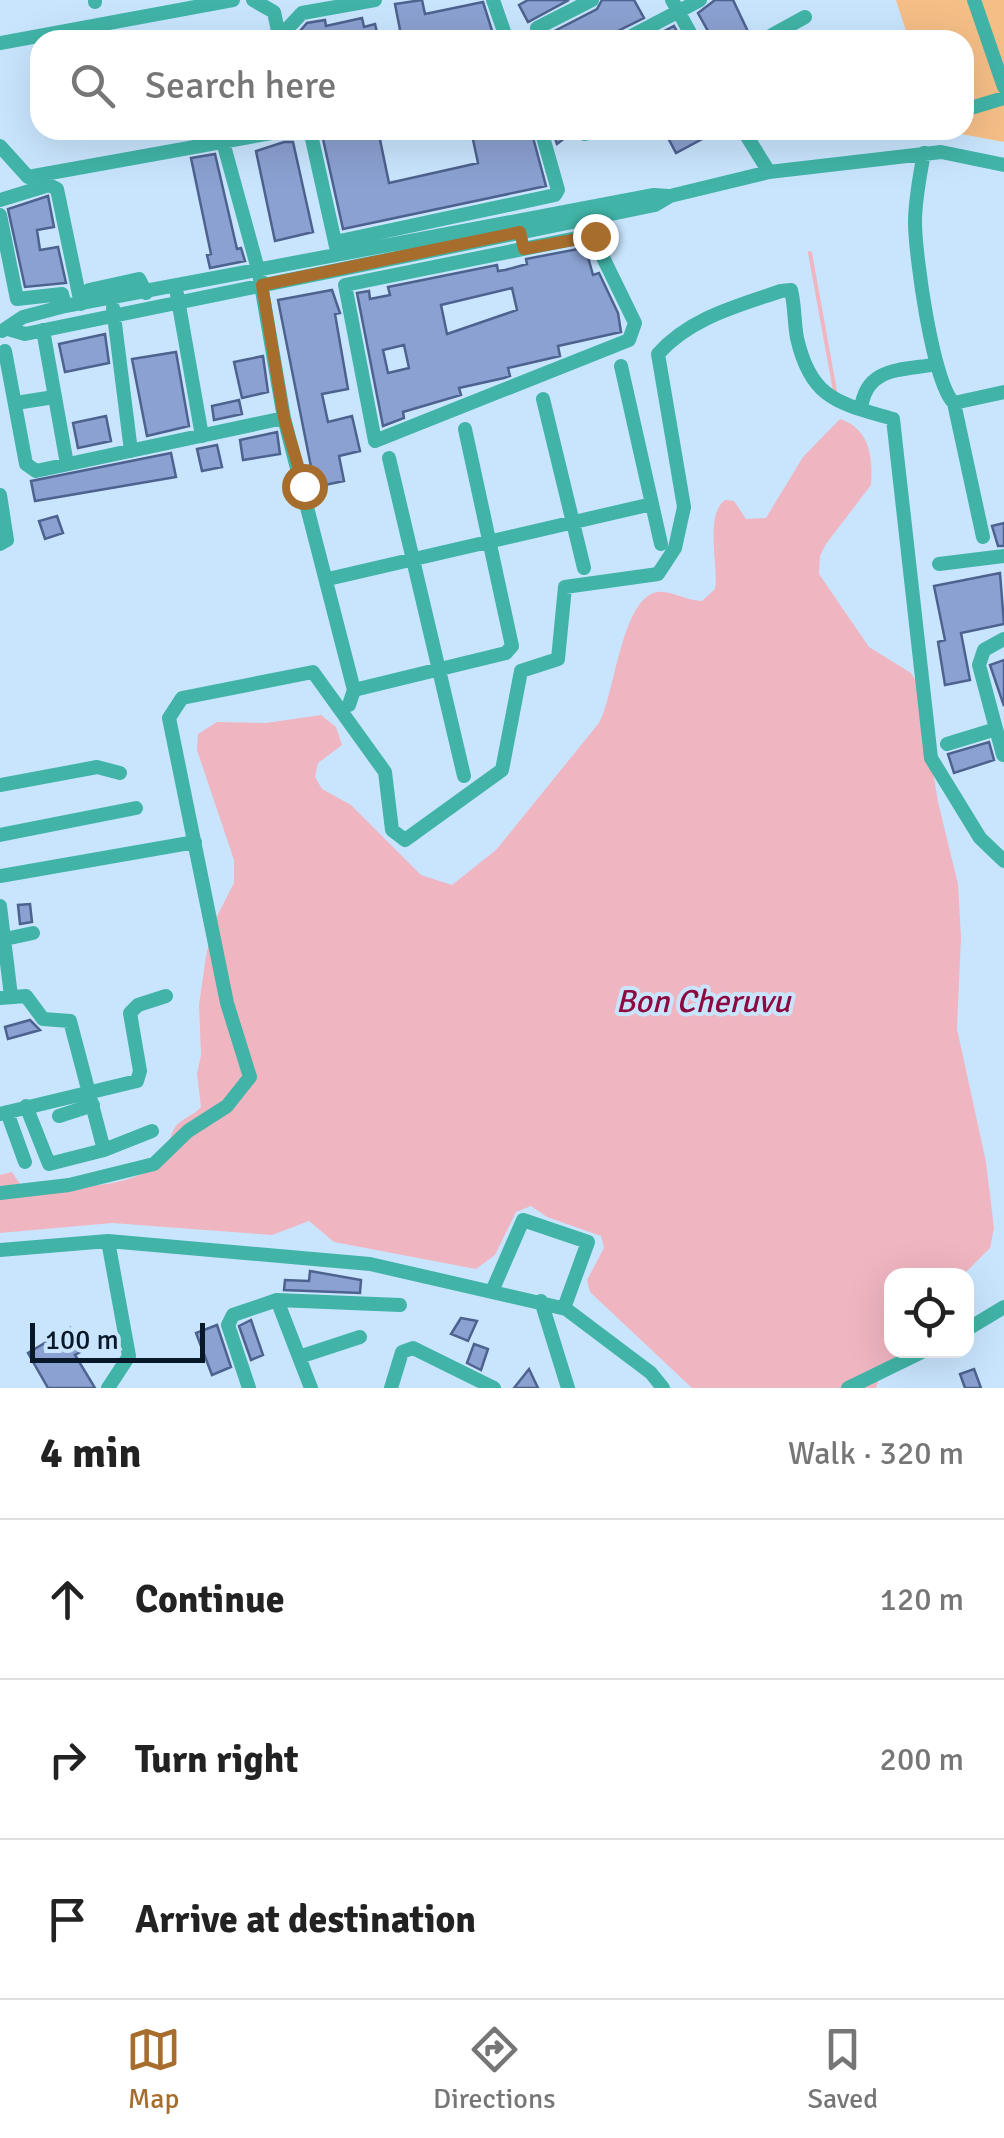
<!DOCTYPE html>
<meta charset="utf-8">
<style>
body{margin:0;font-family:Signika,sans-serif;background:#f6f6f6;color:#222}
.controls{position:absolute;right:30px;bottom:30px;display:grid;overflow:hidden;border-radius:20px;box-shadow:0 10px 40px #0002}
.controls button{width:90px;height:90px;display:grid;place-items:center;padding:0;border:0;border-bottom:2px solid #e0e0e0;background:#fff;color:#222;font:50px sans-serif}
.scale{position:absolute;left:30px;bottom:25px;width:175px;box-sizing:border-box;padding-left:10px;border:5px solid #071928;border-top:0;font-size:28px;line-height:35px;white-space:nowrap;color:#071928;-webkit-text-stroke:8px #c9e5fe;paint-order:stroke}
.stop{position:absolute;width:30px;height:30px;margin:-22px;border:8px solid #a76d2d;border-radius:50%;background:#fff}
.stop.end{background:#a76d2d;border-color:#fff;box-shadow:0 2px 10px #0008}
.list{margin:0;padding:0;list-style:none}
h2{display:flex;justify-content:space-between;align-items:center;height:130px;margin:0;padding:0 40px;font-size:42px}
h2 small{font-size:32px;font-weight:400;color:#767676}
.list li{display:grid;grid-template-columns:65px 1fr auto;gap:30px;align-items:center;box-sizing:border-box;height:160px;padding:0 40px;border-top:2px solid #e0e0e0}
.list b{display:block;font-size:38px;white-space:nowrap}
.list em{font-size:32px;font-style:normal;color:#767676}
.icon{flex:none;width:55px;height:55px;fill:none;stroke:currentColor;stroke-width:2;stroke-linecap:round;stroke-linejoin:round}
.map{position:relative;flex:none;width:1004px;height:1388px;overflow:hidden}
.search{position:absolute;background:#fff;box-shadow:0 10px 40px #0002;left:30px;right:30px;top:30px;height:110px;display:flex;align-items:center;gap:25px;box-sizing:border-box;padding:0 35px;border-radius:30px;color:#767676;font-size:38px}
.sheet{height:610px;background:#fff}
nav{display:flex;justify-content:space-around;align-items:center;box-sizing:border-box;height:140px;border-top:2px solid #e0e0e0;background:#fff;font-size:28px;color:#767676}
nav a{display:grid;justify-items:center;gap:5px}
nav .on{color:#a76d2d}
.map>svg:first-child{display:block}
.green{fill:#f5be87}
.water{fill:#efb5c1}
.lines{fill:none;stroke-linecap:round;stroke-linejoin:round}
.stream{stroke:#efb5c1;stroke-width:4}
.building{fill:#8ba1d1;stroke:#4e628f;stroke-width:2.5;fill-rule:evenodd}
.minor{stroke:#41b4a7;stroke-width:14}
.route{stroke:#a76d2d;stroke-width:12}
.labels{text-anchor:middle;dominant-baseline:central;stroke-width:8;stroke-linejoin:round;paint-order:stroke}
.water-label{font-size:32px;font-style:italic;fill:#8b0a3f;stroke:#c9e5fe}
</style>
<div class="map">
<svg width="1004" height="1388" viewBox="0 0 1004 1388">
<rect width="100%" height="100%" fill="#c9e5fe"/>
<path class="green" d="M896 0H1004V142L940 130H964V40H909Z"/>
<path class="water" d="M840 419C870 429 873 457 871 485L826 544 820 556 819 574 869 647 911 673 919 685 938 802 958 884 961 937 957 1029 986 1162 994 1228 990 1248 963 1275 892 1276V1350L901 1351 881 1372 876 1388H692L590 1292 587 1280 604 1248 601 1236 547 1217 531 1206 516 1212 495 1255 476 1269 334 1242 309 1221 272 1235 112 1223 0 1233V1175L12 1172 22 1187C58 1189 143 1191 164 1155 170 1146 169 1135 176 1126 183 1117 194 1116 201 1107L197 1074 201 1055 199 1005 206 956 214 922 234 883V860L197 750 198 734 217 722 266 723 321 715 336 727 342 745 318 763 315 777 322 789 351 805 421 875 452 885 496 850 599 723C615 695 621 599 657 592 671 590 686 601 702 601L715 589C719 565 704 516 725 500L734 501 746 519 766 518 803 457Z"/>
<g class="lines">
<path class="stream" d="M810 253 835 391"/>
</g>
<path class="building" d="M422 0 425 14 483 2 495 40H402L395 4Z
M528 0H569L528 22 519 5Z
M602 0H634L644 18 618 31 614 40H584L580 33 566 40H537L597 9Z
M715 0H733L752 40H713L698 13Z
M362 18 364 27 375 24 379 40H361L360 35 302 40 300 31 307 23 325 20 326 26Z
M674 26 682 40H647Z
M321 130H378L389 183 478 163 471 130H531L546 186 343 229Z
M552 130H575L557 144Z
M674 130H719L676 153 666 134Z
M284 142H293L313 232 275 241 256 151Z
M215 154 237 249 241 248 245 261 210 268 207 255 211 254 191 158Z
M48 196 54 227 37 230 40 250 58 247 66 283 25 287 8 209Z
M578 249 586 250 593 275 599 273 618 313 621 332 558 346 560 356 508 368 510 376 504 378 459 388 461 395 403 412 404 418 383 426 357 293 369 291 370 299 390 295 388 287 497 265 498 271 505 270 527 264 526 259ZM512 288 517 310 447 334 441 305ZM404 345 409 368 388 373 383 350Z
M332 290 340 313 335 314 348 389 322 394 328 422 352 416 360 451 339 456 344 481 315 487 278 300Z
M105 334 109 363 65 372 59 344Z
M176 352 189 426 147 436 132 359Z
M263 356 268 392 242 398 234 362Z
M239 400 242 414 214 420 212 406Z
M106 416 111 441 78 448 73 423Z
M277 432 280 454 243 460 240 440Z
M217 445 222 467 202 471 197 449Z
M171 453 176 477 35 501 31 481Z
M57 516 63 533 45 539 39 521Z
M1004 523V546H998L992 526Z
M1000 573 1004 624 961 633 970 680 945 685 938 642 945 640 934 586Z
M1004 660V706L990 665Z
M989 742 994 760 954 773 948 754Z
M30 904 32 922 20 924 18 905Z
M30 1020 40 1030 8 1039 5 1027Z
M310 1271 361 1280 360 1293 284 1290 285 1280 309 1281Z
M461 1318 477 1321 468 1341 451 1334Z
M251 1320 263 1355 251 1360 239 1326Z
M217 1325 231 1367 212 1375 196 1333Z
M70 1328 84 1350 75 1355 95 1388H48L28 1353Z
M474 1344 488 1349 481 1370 467 1363Z
M529 1369 538 1388H514Z
M974 1369 981 1388H965L960 1374Z"/>
<g class="lines">
<path class="minor" d="M95 0V2
M253 0 274 12 280 40
M493 0 507 40
M672 0 694 40
M974 0 1004 87
M537 28 592 0
M290 40 288 28 302 13 375 0
M624 40 700 0
M763 40 805 17
M0 43 233 0
M964 110 1004 98
M310 130 337 251
M743 130 769 172
M585 134 593 130
M223 142 259 273 284 418 354 690 349 705
M0 146 28 177 288 130
M924 153C920 175 915 199 915 222 915 254 933 385 954 403L983 537
M0 200 49 185 57 189 81 304
M0 215 17 299 62 294 65 306
M592 235 635 323 629 340 375 441 345 285Z
M335 242 555 195 558 190 541 130
M89 290 139 279 146 293
M177 294 202 436
M113 308 131 451
M8 329 25 334 655 205 670 196 769 172 941 152 1004 165
M43 330 67 464
M2 331 23 317 65 306 654 195 669 196
M5 351 26 464 36 471 284 418
M621 366 661 544
M543 399 584 568
M16 403 54 397
M954 403 1004 392
M861 409C866 366 901 371 937 364
M389 458 464 776
M0 495 7 540 0 544
M939 564 1004 556
M328 579 652 504
M354 690 506 653 512 646 465 429
M947 744 996 729
M1003 755 979 665 984 650 1004 639
M0 785 97 767 120 773
M0 835 136 808
M0 876 195 842
M0 906 11 996
M5 939 33 933
M0 998 26 996 43 1019 70 1021 104 1150 49 1164 26 1106
M7 1112 25 1162
M0 1114 137 1081 140 1071 130 1013 138 1005 166 996
M59 1116 93 1105
M104 1150 152 1131
M0 1193 69 1185 154 1164 188 1131 227 1106 250 1077 227 1003 169 718 182 698 313 672 385 772 392 830 405 840 502 770 521 671 558 659 565 587 658 574 675 548 684 507 658 354C690 318 737 306 781 291L791 290C795 306 794 322 797 338 811 400 839 403 893 419L931 758 980 838 1004 861
M0 1250 108 1241 370 1264 566 1309 651 1373 663 1388
M493 1289 523 1220 588 1242 564 1308
M277 1300 311 1388
M541 1301 568 1388
M966 1330 1004 1307
M299 1357 360 1337
M108 1388 129 1356 108 1241
M249 1388 228 1325 233 1315 277 1300 400 1305
M391 1388 402 1352 413 1348 494 1388
M848 1388 926 1350"/>
</g>
<g class="lines">
<path class="route" d="M304 486 284 418 262 285 520 232 524 249 595 236"/>
</g>
<g class="labels">
<g class="water-label">
<text x="703" y="1001">Bon Cheruvu</text>
</g>
</g>
</svg>
<div class="controls">
<button><svg class="icon" aria-label="locate" viewBox="0 0 24 24"><circle cx="12" cy="12" r="6"/><path d="M12 2v4M12 18v4M2 12h4M18 12h4"/></svg></button>
</div>
<div class="scale">100 m</div>
<div class="stop" style="left:304px;top:486px"></div>
<div class="stop end" style="left:595px;top:236px"></div>
<div class="search"><svg class="icon" aria-label="search" viewBox="0 0 24 24"><circle cx="10" cy="10" r="6"/><path d="M15 15l6 6"/></svg>Search here</div>
</div>
<section class="sheet">
<h2>4 min<small>Walk · 320 m</small></h2>
<ul class="list">
<li><svg class="icon" aria-label="ahead" viewBox="0 0 24 24"><path d="M12 20V5M6 11l6-6 6 6"/></svg><div><b>Continue</b></div><em>120 m</em></li>
<li><svg class="icon" aria-label="right" viewBox="0 0 24 24"><path d="M7 20v-9h11M14 6l5 5-5 5"/></svg><div><b>Turn right</b></div><em>200 m</em></li>
<li><svg class="icon" aria-label="arrive" viewBox="0 0 24 24"><path d="M6 21V4h12l-3 4 3 4H6"/></svg><div><b>Arrive at destination</b></div></li>
</ul>
</section>
<nav>
<a class="on"><svg class="icon" aria-label="map" viewBox="0 0 24 24"><path d="M3 6l6-2 6 2 6-2v14l-6 2-6-2-6 2zM9 4v14M15 6v14"/></svg>Map</a>
<a><svg class="icon" aria-label="directions" viewBox="0 0 24 24"><path d="M12 3l9 9-9 9-9-9zM9 14v-3h6M13 9l2 2-2 2"/></svg>Directions</a>
<a><svg class="icon" aria-label="saved" viewBox="0 0 24 24"><path d="M7 4h10v16l-5-4-5 4z"/></svg>Saved</a>
</nav>
